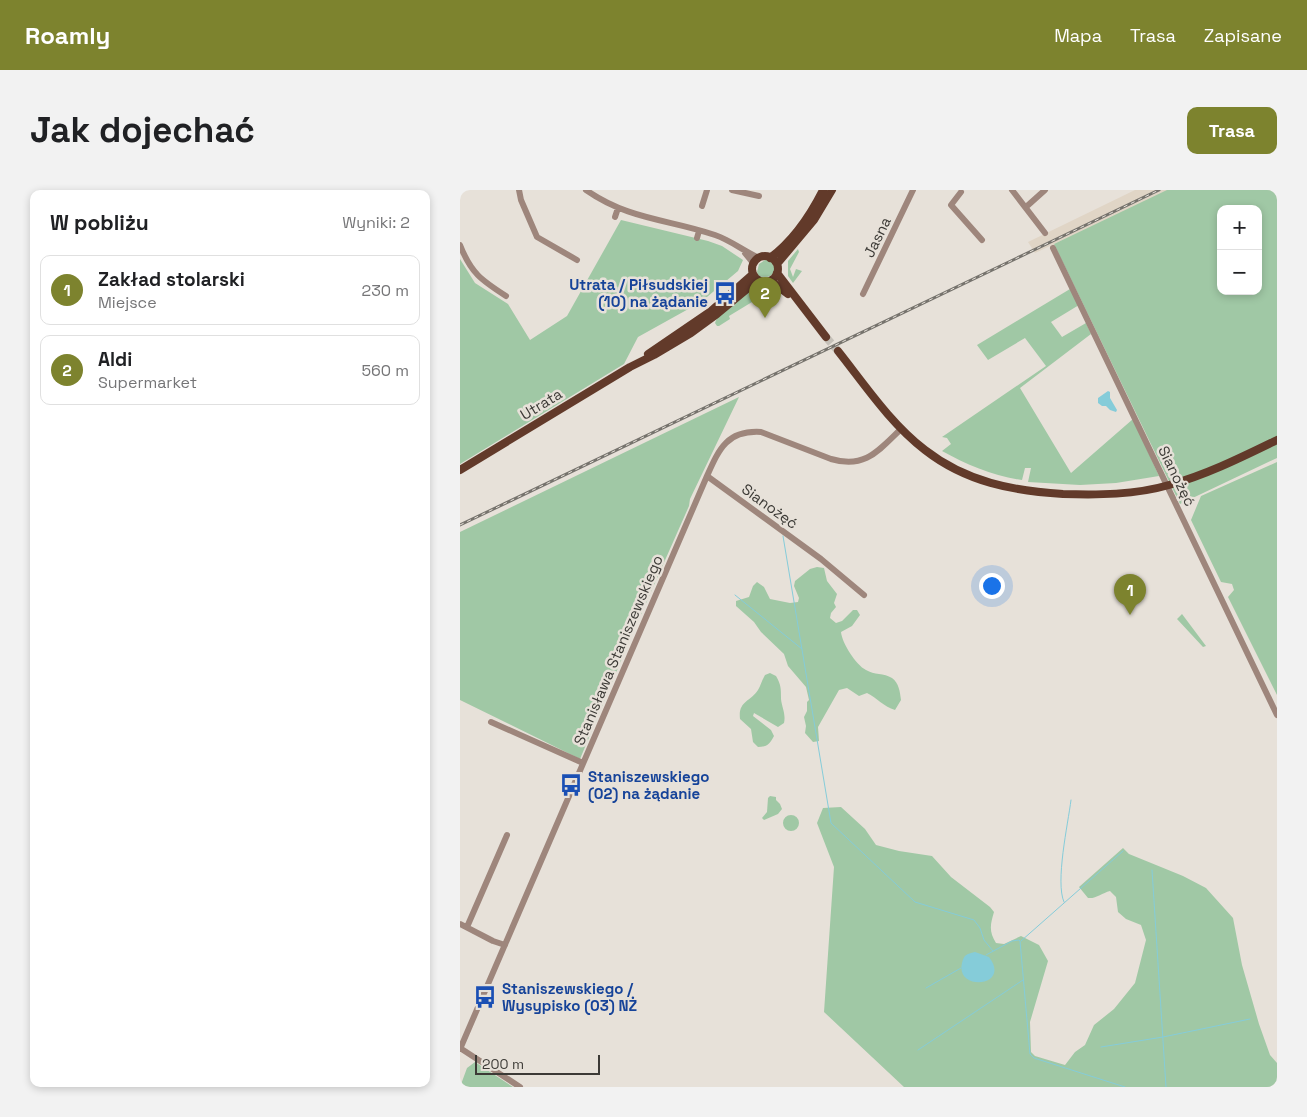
<!DOCTYPE html>
<html lang="pl">
<meta charset="utf-8">
<style>
body{margin:0;font-family:"Space Grotesk",sans-serif;background:#f2f2f2;color:#202124}
.controls{position:absolute;right:15px;top:15px;display:grid;overflow:hidden;border-radius:10px;box-shadow:0 2px 8px #0003}
.controls button{width:45px;height:45px;display:grid;place-items:center;padding:0;border:0;border-bottom:1px solid #e0e0e0;background:#fff;color:#202124;font:25px sans-serif}
.scale{position:absolute;left:15px;bottom:12px;width:125px;box-sizing:border-box;padding-left:5px;border:2px solid #3c3a36;border-top:0;font-size:14px;line-height:18px;white-space:nowrap;color:#3c3a36;-webkit-text-stroke:4px #e7e1d9;paint-order:stroke}
.you{position:absolute;left:531px;top:395px;width:18px;height:18px;margin:-12px;border:4px solid #fff;border-radius:50%;background:#1a73e8;box-shadow:0 0 0 8px #1a73e833}
.badge{display:grid;place-items:center;width:32px;height:32px;border-radius:50%;background:#7d832e;color:#fff;font-size:16px;font-weight:700}
.pin{position:absolute;translate:-50% -41px;filter:drop-shadow(0 1px 2px #0008)}
.pin::after{content:'';position:absolute;top:26px;width:18px;height:15px;background:inherit;clip-path:polygon(0 0,100% 0,50% 100%)}
.list{margin:0;padding:0;list-style:none}
h2{display:flex;justify-content:space-between;align-items:center;height:65px;margin:0;padding:0 20px;font-size:21px}
h2 small{font-size:16px;font-weight:400;color:#757577}
.list li{display:grid;grid-template-columns:32px 1fr auto;gap:15px;align-items:center;box-sizing:border-box;height:70px;margin:0 10px 10px;padding:0 10px;border:1px solid #e0e0e0;border-radius:10px}
.list b{display:block;font-size:19px;white-space:nowrap}
.list p{margin:0;font-size:16px;white-space:nowrap;color:#757577}
.list em{font-size:16px;font-style:normal;color:#757577}
.map{position:relative;flex:none;width:817px;height:897px;overflow:hidden;border-radius:10px}
header{display:flex;align-items:center;gap:30px;box-sizing:border-box;height:70px;padding:0 25px;background:#7d832e;color:#fff}
header strong{font-size:24px}
nav{display:flex;gap:28px;margin-inline-start:auto;font-size:18px}
.intro{display:flex;align-items:center;justify-content:space-between;box-sizing:border-box;height:120px;padding:0 30px}
h1{margin:0;font-size:35px}
.button{padding:12px 22px;border-radius:10px;background:#7d832e;color:#fff;font-size:18px;font-weight:700}
main{display:flex;gap:30px;padding:0 30px}
aside{flex:1;background:#fff;border-radius:10px;box-shadow:0 2px 8px #0003}
.map>svg:first-child{display:block}
.built{fill:#e0d5c6}
.green{fill:#a0c8a5;fill-rule:evenodd}
.water{fill:#85ccd9}
.lines{fill:none;stroke-linecap:round;stroke-linejoin:round}
.stream{stroke:#85ccd9;stroke-width:1}
.major-tunnel{stroke:#c5c0b8;stroke-width:8;stroke-dasharray:8 4;stroke-linecap:butt}
.minor{stroke:#9e867c;stroke-width:6}
.major{stroke:#623a2a;stroke-width:8}
.rail-casing{stroke:#76736d;stroke-width:3}
.rail{stroke:#e7e1d9;stroke-width:1;stroke-dasharray:4;stroke-linecap:butt}
.labels{text-anchor:middle;dominant-baseline:central;stroke-width:5;stroke-linejoin:round;paint-order:stroke}
.street-label{font-size:15px;fill:#3c3a36;stroke:#e7e1d9}
.transit-label{font-size:15px;font-weight:bold;fill:#164399;stroke:#e7e1d9;text-anchor:start}
</style>
<header>
<strong>Roamly</strong>
<nav><a>Mapa</a><a>Trasa</a><a>Zapisane</a></nav>
</header>
<div class="intro"><h1>Jak dojechać</h1><a class="button">Trasa</a></div>
<main>
<aside>
<h2>W pobliżu<small>Wyniki: 2</small></h2>
<ul class="list">
<li><span class="badge">1</span><div><b>Zakład stolarski</b><p>Miejsce</p></div><em>230 m</em></li>
<li><span class="badge">2</span><div><b>Aldi</b><p>Supermarket</p></div><em>560 m</em></li>
</ul>
</aside>
<div class="map">
<svg width="817" height="897" viewBox="0 0 817 897">
<rect width="100%" height="100%" fill="#e7e1d9"/>
<path class="built" d="M675 0H710L575 63 568 52Z"/>
<path class="green" d="M707 0H817V268L720 314 594 54ZM761 19H798V101H761Z
M161 30 248 51 262 56 283 70 278 81 241 112 178 147 164 174 0 274V69L15 93 48 114 70 150 107 126Z
M338 59 339 62 330 79 333 87 336 79 342 81 333 93 328 86V71Z
M305 70H312L315 80C311 89 306 86 299 87L297 82 299 74Z
M292 98 295 103 314 100 315 103H312L310 101 269 126 270 129 259 136H257L255 133 257 128Z
M610 99 619 115 591 132 602 147 626 133 631 144 560 198 611 283 673 229 699 286 656 293 620 295 568 292 571 278H565L562 290C534 286 507 275 482 261L491 254 487 248 482 247 586 176 565 148 528 170 517 155Z
M279 207 230 309 229 316 168 454 120 569 0 510V342Z
M817 272V505L768 407 774 400 772 394 761 392 731 330 741 306Z
M357 377 364 378 367 391 377 404 374 413 376 417 371 423 370 428 376 433 382 431 393 420H397L400 425 392 436 381 442C382 453 396 475 406 480 414 485 424 483 432 488 439 493 440 502 441 510L435 520C424 517 417 508 407 503L399 506 387 498 379 500 358 537 359 551 353 552 345 543 346 536 344 527 347 521V512L349 510 346 497 328 476 324 464 301 442 294 432 276 416V411L289 407 293 396 297 392 304 397 310 409 330 413 338 412 339 408 334 396 335 391 350 379Z
M722 424 746 456 743 457 717 429Z
M310 483 316 486C321 495 321 498 321 509 322 518 326 524 324 533L318 537 294 523 293 526 311 540 314 546C310 554 307 557 298 557L293 552 291 539 280 529C278 511 290 512 298 500 301 495 302 490 305 485Z
M310 606 316 607V610L320 614 322 619 318 624 304 630 302 628 307 622 308 608Z
M381 617 405 639 416 655 439 661 472 666 491 687 530 717 534 722C530 735 529 742 536 753L544 754 561 746 579 755 588 771 570 832 571 862 575 866 605 875 615 862 625 855 634 835 654 819 675 793 686 750 681 735 666 729 658 722 656 707 650 701C642 703 636 709 628 708L619 697 663 658 669 664 723 686 746 698 773 728 782 775 799 834 810 865 817 873V897H444L364 822 374 677 357 633 363 618Z
M323 633a8 8 0 1 1 16 0a8 8 0 1 1-16 0Z
M15 872 53 897H0L7 878Z"/>
<path class="water" d="M648 201 650 202V208L657 220 656 222 650 220 646 216H642L638 213V208Z
M515 762 529 767C552 797 495 802 502 773 504 765 506 764 515 762Z"/>
<g class="lines">
<path class="stream" d="M323 346 371 633 455 712 514 730 520 738 524 750 533 761
M275 405 342 459
M692 680 706 897
M604 712C595 692 608 634 611 610
M561 751 663 661
M526 765 552 751 559 750 560 751 570 864 574 868 665 897
M466 798 501 778
M641 857 703 847 790 829
M458 860 563 790"/>
<path class="major-tunnel" d="M366 147 378 161"/>
<path class="minor" d="M59 0 61 10 77 47 117 70
M126 0C169 30 208 29 255 45 270 50 284 61 299 68
M272 0 299 6
M552 0 585 43
M501 2 491 15 522 50
M242 16 247 0
M566 17 585 0
M155 27 158 18
M237 48 239 41
M0 55C11 83 21 90 46 106
M593 58 817 525
M285 63 294 74
M403 104 453 0
M247 286 361 369 404 405
M31 532 123 573
M0 734 33 751 45 755
M7 737 47 645
M0 858 60 897
M0 859 247 286C259 259 267 240 301 242L371 269C405 279 418 261 441 239"/>
<path class="major" d="M292 79a13 13 0 1 1 26 0a13 13 0 1 1-26 0Z
M310 68C334 50 350 26 363 0
M317 74 354 30 372 0
M317 83 366 147
M311 91 328 104
M378 161C405 195 430 233 465 260 506 292 553 301 603 304 638 305 675 305 709 295 746 285 782 267 817 250
M188 164 251 121 293 84
M0 280 170 177 194 165 231 143 257 124 298 90"/>
<defs>
<path id="rail" d="M0 335 699 0"/>
</defs>
<use href="#rail" class="rail-casing"/>
<use href="#rail" class="rail"/>
</g>
<defs>
<symbol id="bus-bare" viewBox="-9 -9 18 18"><path d="M-5-6H5V4H4V6H2V4H-2V6H-4V4H-5ZM-3.5-4V0h7V-4ZM-3.5 1.2v1.5H-2V1.2ZM2 1.2v1.5H3.5V1.2Z" fill="#1a4fb4" stroke="#e7e1d9" stroke-width="2.5" paint-order="stroke"/></symbol>
</defs>
<g fill-rule="evenodd">
<use href="#bus-bare" x="249" y="87" width="32" height="32"/>
<use href="#bus-bare" x="95" y="579" width="32" height="32"/>
<use href="#bus-bare" x="9" y="791" width="32" height="32"/>
</g>
<g class="labels">
<g class="street-label">
<text transform="translate(417 47) rotate(-64)">Jasna</text>
<text transform="translate(81 214) rotate(-31)">Utrata</text>
<text transform="translate(717 286) rotate(64)">Sianożęć</text>
<text transform="translate(310 316) rotate(36)">Sianożęć</text>
<text transform="translate(158 460) rotate(-67)">Stanisława Staniszewskiego</text>
</g>
<g class="transit-label">
<text x="248" y="94" text-anchor="end">Utrata / Piłsudskiej<tspan x="248" dy="17">(10) na żądanie</tspan></text>
<text x="128" y="586">Staniszewskiego<tspan x="128" dy="17">(02) na żądanie</tspan></text>
<text x="42" y="798">Staniszewskiego /<tspan x="42" dy="17">Wysypisko (03) NŻ</tspan></text>
</g>
</g>
</svg>
<div class="controls">
<button>+</button>
<button>−</button>
</div>
<div class="scale">200 m</div>
<div class="you"></div>
<div class="pin badge" style="left:670px;top:425px">1</div>
<div class="pin badge" style="left:305px;top:128px">2</div>
</div>
</main>
